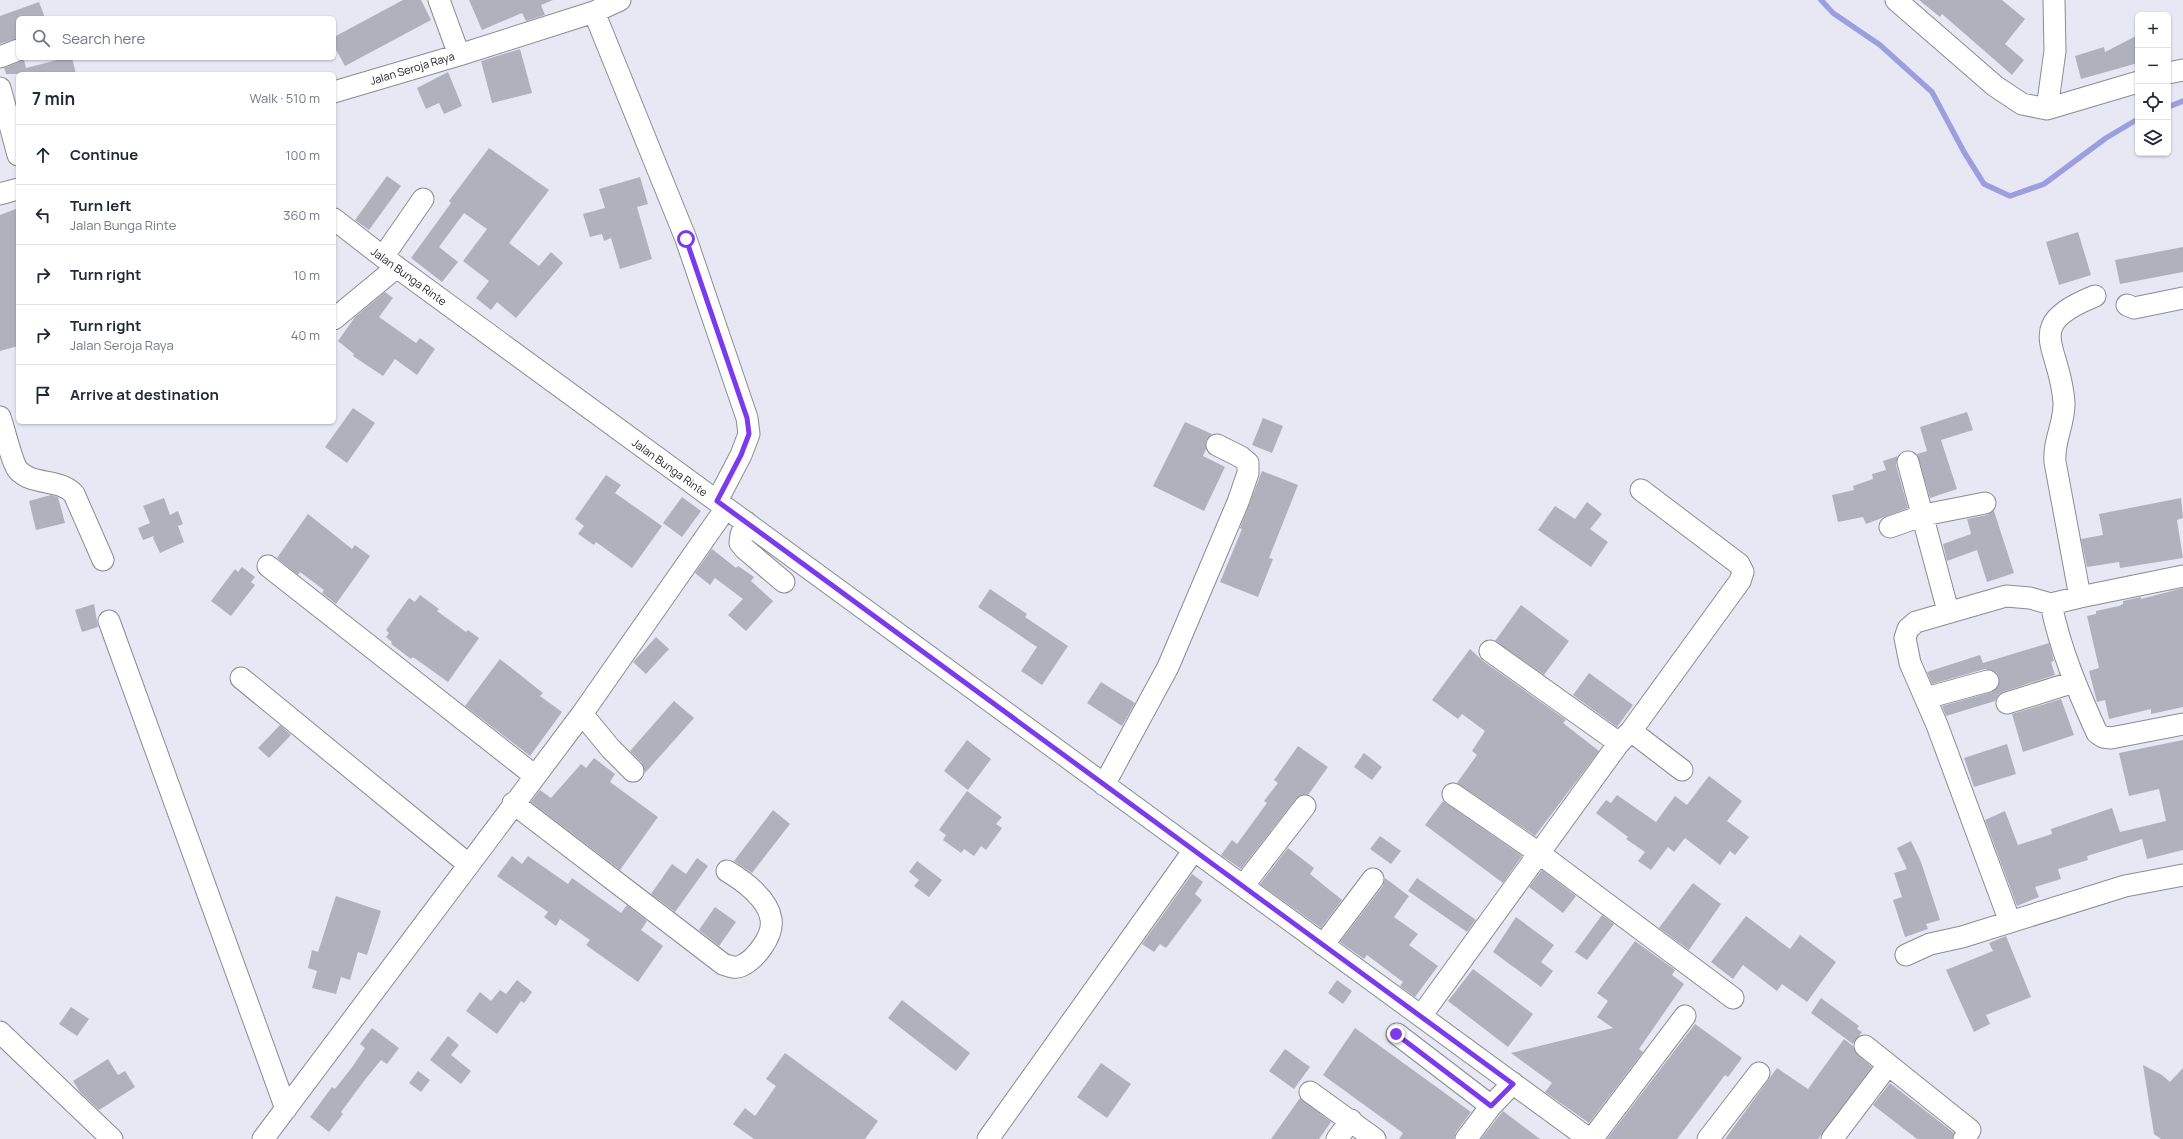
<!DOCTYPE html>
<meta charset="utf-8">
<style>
body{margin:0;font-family:Manrope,sans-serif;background:#f6f6f7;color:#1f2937}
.controls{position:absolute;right:12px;top:12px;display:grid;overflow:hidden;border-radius:6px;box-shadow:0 1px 3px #0004}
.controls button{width:36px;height:36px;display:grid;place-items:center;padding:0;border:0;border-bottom:1px solid #e0e1e3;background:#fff;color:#1f2937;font:20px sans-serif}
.stop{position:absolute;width:12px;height:12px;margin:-9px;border:3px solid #7c3aed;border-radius:50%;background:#fff}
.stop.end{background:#7c3aed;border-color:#fff;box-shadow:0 1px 4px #0008}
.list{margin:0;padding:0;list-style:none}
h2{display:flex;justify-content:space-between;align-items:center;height:52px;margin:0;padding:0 16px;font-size:17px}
h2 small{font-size:13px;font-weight:400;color:#747a83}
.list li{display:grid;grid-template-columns:26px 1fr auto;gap:12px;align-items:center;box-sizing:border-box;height:60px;padding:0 16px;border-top:1px solid #e0e1e3}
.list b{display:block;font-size:15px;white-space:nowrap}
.list p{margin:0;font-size:13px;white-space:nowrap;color:#747a83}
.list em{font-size:13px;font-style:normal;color:#747a83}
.icon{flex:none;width:22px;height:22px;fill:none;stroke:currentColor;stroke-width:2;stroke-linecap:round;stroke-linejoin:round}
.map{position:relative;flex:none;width:2183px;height:1139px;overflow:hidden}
.search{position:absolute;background:#fff;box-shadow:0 1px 3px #0004;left:16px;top:16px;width:320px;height:44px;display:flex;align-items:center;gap:10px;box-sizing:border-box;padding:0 14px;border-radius:6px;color:#747a83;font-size:15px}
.panel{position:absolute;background:#fff;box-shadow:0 1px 3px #0004;left:16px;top:72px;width:320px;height:352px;border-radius:6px}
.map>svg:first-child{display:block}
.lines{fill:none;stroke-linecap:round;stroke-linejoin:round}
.stream{stroke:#9d9ee0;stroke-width:5.5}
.building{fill:#b0b1bc}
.minor-casing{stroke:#8a8b95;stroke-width:23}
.minor{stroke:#fff;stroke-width:21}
.route{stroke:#7c3aed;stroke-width:5}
.labels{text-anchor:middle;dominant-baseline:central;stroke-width:4;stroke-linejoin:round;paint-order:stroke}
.street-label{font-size:11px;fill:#222226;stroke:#fff}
</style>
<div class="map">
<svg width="2183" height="1139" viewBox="0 0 2183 1139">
<rect width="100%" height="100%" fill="#e8e8f4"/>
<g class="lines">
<path class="stream" d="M1821 0 1833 13 1880 45 1932 92 1964 152 1984 184 2010 196 2044 184 2106 138 2138 119
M2168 107 2183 101"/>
</g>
<path class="building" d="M403 0H421L431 20 345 66 334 46V37Z
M469 0H553L541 5 545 15 526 21 522 13 482 30Z
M1919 0H2002L2025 19 2005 44 2024 60 2012 75 1942 14 1940 17Z
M39 2 45 18H18V38L0 44V16Z
M2138 35V63L2081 79 2075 56 2104 47 2105 52Z
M520 49 532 93 492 103 481 61Z
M65 58H72L76 74H6L4 68 24 60 26 68Z
M448 72 462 106 444 114 439 103 426 109 417 88Z
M489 148 549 190 509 243 539 266 551 252 563 263 516 318 497 302 491 310 476 298 489 281 463 261 487 229 464 213 439 247 458 262 442 282 411 258 451 203 449 201Z
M387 176 401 186 369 230 355 220Z
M640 177 648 204 637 207 652 259 620 269 611 238 604 241 602 234 590 237 583 214 605 208 599 189Z
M18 208V346L0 351V215Z
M2078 232 2091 275 2059 285 2046 242Z
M2183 247V272L2120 284 2115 260Z
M385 292 393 298 379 317 416 343 420 338 435 349 417 375 395 359 383 376 353 356 354 354 338 341 355 317Z
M353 408 375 423 347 463 325 447Z
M1967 412 1973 430 1941 440 1957 489 1930 498 1917 454 1927 451 1920 427Z
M1263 418 1283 426 1272 453 1252 445Z
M1185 422 1212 434 1206 440V449L1203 456 1225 467 1204 511 1153 486Z
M1898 456 1896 465 1908 508 1866 524 1863 517 1838 522 1832 495 1854 490 1853 486 1873 479 1872 474 1886 470 1883 461Z
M1262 471 1298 485 1269 558 1273 559 1258 597 1220 582 1242 529 1240 528Z
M606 475 621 485 615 493 662 526 632 568 596 542 594 545 578 534 584 526 575 519Z
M51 495 58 497 65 523 36 530 29 501Z
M682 497 701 511 682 537 663 523Z
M164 498 170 515 178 511 183 524 178 526 184 542 160 553 153 538 154 536 143 540 138 528 150 523 143 506Z
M2181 498 2183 518 2177 520 2183 558 2120 568 2119 562 2087 567 2081 539 2103 535 2099 514Z
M1587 502 1602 514 1590 529 1608 542 1591 567 1538 530 1555 506 1575 519Z
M1994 511 2014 573 1987 582 1977 550 1947 561 1943 544 1971 534 1967 519 1987 515Z
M308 514 352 549 355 545 370 556 336 604 322 593 324 590 300 572 298 575 277 558Z
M712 549 736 568 738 566 754 577 751 581 773 601 746 631 728 615 743 599 715 578 710 585 695 573Z
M242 567 255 577 251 582 255 585 231 616 211 601 235 569 238 572Z
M2183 588V707L2151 714V709L2109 719 2105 700 2097 702 2089 671 2099 668 2087 616 2096 614V611L2119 606 2123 604V601L2141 597V599Z
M990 589 1027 614 1025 617 1068 646 1042 685 1021 671 1037 647 978 607Z
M420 595 439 609 437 611 466 632 468 630 479 638 448 682 413 657 411 659 391 644 392 642 386 637 389 633 386 630 409 598 415 602Z
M94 604 98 627 82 632 75 610Z
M1521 605 1569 641 1544 675 1495 641Z
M656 637 669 649 646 674 633 662Z
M2049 643 2054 661 2051 662 2055 675 2003 692 1998 695 1995 701 1946 716 1942 706 1992 692 1999 684V677L1996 672 1985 669 1932 684 1927 672 1980 655 1983 663Z
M1470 649 1483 661 1566 720 1563 723 1599 751 1535 836 1457 783 1477 755 1472 751 1485 731 1462 714 1458 719 1432 700Z
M500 659 543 693 540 696 562 712 530 756 465 706Z
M1589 673 1633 705 1617 727 1573 695Z
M1101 682 1135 703 1122 726 1087 703Z
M2061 699 2074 735 2023 752 2012 714Z
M674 701 694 718 645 773 642 763 630 751Z
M280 725 291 735 269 758 258 748Z
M967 740 991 759 968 790 944 771Z
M2183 740V850L2147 859 2142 839 2087 856 2088 860 2058 869 2061 879 2035 887 2039 897 2017 906 1985 820 2005 811 2018 845 2052 834 2051 829 2112 808 2120 832 2166 821 2159 789 2129 796 2119 753Z
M2007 744 2016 774 1974 787 1964 758Z
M1298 746 1328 767 1308 795H1301L1296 799 1241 869 1221 855 1232 840 1237 844 1267 803 1264 801 1278 783 1274 780Z
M1364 753 1382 767 1372 780 1354 767Z
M594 758 615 774 610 782 658 817 620 870 531 802 540 790 551 798 581 764 586 768Z
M1709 776 1742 801 1727 821 1749 837 1735 855 1730 851 1720 865 1685 838 1674 852 1668 847 1651 870 1638 861 1645 852 1626 839 1628 837 1596 813 1606 800 1611 803 1617 795 1656 822 1675 796 1687 805Z
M967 791 1002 817 996 824 1002 828 986 850 981 846 974 856 964 849 961 853 943 840 946 835 939 830Z
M1443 801 1522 856 1503 883 1425 825Z
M773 810 790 824 752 873 734 861Z
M1380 836 1401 851 1391 864 1370 849Z
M1911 841 1921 862 1940 920 1926 924 1928 929 1905 937 1893 900 1902 897 1894 873 1907 869 1897 848Z
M1288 848 1314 868 1310 874 1342 900 1321 928 1260 884Z
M512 856 522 864 528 856 568 884 572 878 621 913 627 905 647 921 641 930 663 946 638 982 586 945 590 940 560 919 556 926 544 917 548 912 497 876Z
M697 858 708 866 675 912 651 894 672 864 686 874Z
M917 861 942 880 929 897 914 886 919 880 909 872Z
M1542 870 1576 896 1563 913 1529 887Z
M1192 874 1203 882 1195 894 1202 900 1166 948 1160 944 1154 952 1142 944Z
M1385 878 1409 896 1394 917 1418 934 1409 945 1438 966 1415 997 1400 986 1403 982 1367 955 1364 959 1340 942 1383 886Z
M1417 878 1476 920 1467 932 1408 891Z
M1693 883 1721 904 1689 950 1659 928Z
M336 896 381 911 367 955 358 952 350 980 341 977 336 994 312 988 317 971 308 968 312 950 318 952Z
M715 907 736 922 719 946 699 930Z
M1602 915 1614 924 1587 960 1575 952Z
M1746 916 1790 949 1800 935 1836 962 1807 1002 1782 984 1777 991 1743 965 1733 979 1711 962Z
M1516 917 1554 945 1541 962 1553 971 1541 987 1493 952Z
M2006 936 2031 997 1986 1015 1990 1024 1974 1032 1946 970 1993 951 1989 943Z
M1635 941 1675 970 1672 975 1684 984 1639 1049 1643 1052 1589 1123 1545 1092 1552 1083 1511 1053 1613 1028 1597 1017 1608 1001 1597 993Z
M1473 969 1533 1014 1508 1047 1448 1001Z
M517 980 532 992 524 1003 521 1001 497 1034 466 1011 480 992 491 1001 500 990 506 994Z
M1337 980 1352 991 1343 1004 1328 993Z
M1821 998 1859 1026 1857 1029 1862 1032 1853 1044 1811 1013Z
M902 1000 970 1053 956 1071 888 1018Z
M71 1007 89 1019 77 1036 59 1024Z
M1695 1024 1742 1058 1728 1077 1725 1075 1677 1139H1607Z
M372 1028 399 1048 387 1064 381 1060 367 1077 341 1112 343 1114 329 1132 310 1117 332 1087 335 1089 353 1066 365 1048 360 1044Z
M1355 1028 1471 1112 1456 1132 1454 1139H1399L1403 1133 1323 1075Z
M448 1036 459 1045 451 1055 471 1071 461 1084 430 1060Z
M1844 1039 1853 1046 1858 1055 1872 1067 1818 1139H1725L1777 1068 1808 1089Z
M1285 1049 1310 1067 1294 1089 1269 1071Z
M785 1053 878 1121 865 1139H754L733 1124 745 1108 755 1116 776 1086 766 1079Z
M108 1059 118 1075 125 1071 135 1087 99 1110 80 1092 73 1081Z
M1101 1063 1131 1084 1107 1118 1077 1097Z
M2143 1065 2162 1075 2170 1082 2183 1068V1139H2161L2154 1134Z
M418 1071 430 1080 421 1092 409 1083Z
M1890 1083 1954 1133 1952 1139H1917L1873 1105Z
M1300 1098 1331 1122 1319 1139H1271Z
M1503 1111 1540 1139H1481Z"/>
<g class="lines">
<defs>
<path id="minor" d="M1896 0 1995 86 2022 104 2047 109 2138 82
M594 12 620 0
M459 55 594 12 686 239 747 418 749 434 741 455 717 501
M0 57 18 50
M2168 73 2183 70
M0 88 18 155
M334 92 459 55 439 0
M2047 109 2055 51 2054 0
M0 194 18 189
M334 219 383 257 1589 1139
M383 257 423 199
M2127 305 2134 308 2183 298
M334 319 397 267
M0 417C4 428 12 463 18 470 32 486 60 478 74 494L103 560
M1908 462 1948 611
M746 522 741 535 740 543 745 549 784 582
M1890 527 1924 515 1985 503
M268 566 535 776
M2080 597 2055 462C2053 441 2065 423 2064 402 2060 344 2021 326 2095 296
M2051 604C2060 649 2078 691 2097 733L2103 737 2111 738 2183 724
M109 621 286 1109
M1490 651 1619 743
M241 678 468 864
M1926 698 1988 681
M2007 703 2074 682
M582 714 611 749 633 771
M1631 731 1682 770
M1104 785 1168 667 1238 502 1248 473V463L1241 457 1217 445
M1453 794 1540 854 1733 998
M513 803 723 964C729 966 735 969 741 966 755 960 774 936 771 919 768 899 744 881 727 871
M1243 886 1305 806
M2010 922 1937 725 1910 663 1905 638 1908 629 1916 622 2006 596 2030 598 2051 604 2080 597 2183 576
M1323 945 1373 879
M1906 955 1930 944 1962 937 2125 886 2183 875
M1421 1016 1619 743 1631 731 1740 581 1743 572 1739 564 1641 490
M0 1032 112 1139
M1397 1034 1491 1106
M1865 1046 1970 1130 1964 1139
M1310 1092 1375 1139
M263 1139 582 714 726 508
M988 1139 1194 850
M1337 1139 1351 1120
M1466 1139 1491 1106 1513 1083
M1592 1139 1685 1016
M1708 1139 1759 1073
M1832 1139 1888 1065"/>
</defs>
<use href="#minor" class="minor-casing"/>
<use href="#minor" class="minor"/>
</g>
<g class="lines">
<path class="route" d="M686 239 747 418 749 434 741 455 717 501 1513 1084 1491 1106 1396 1034"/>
</g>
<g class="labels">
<g class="street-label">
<text transform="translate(412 68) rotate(-17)">Jalan Seroja Raya</text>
<text transform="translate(409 276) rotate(36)">Jalan Bunga Rinte</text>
<text transform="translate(670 467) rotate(36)">Jalan Bunga Rinte</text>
</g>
</g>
</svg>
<div class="controls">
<button>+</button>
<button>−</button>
<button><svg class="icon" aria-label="locate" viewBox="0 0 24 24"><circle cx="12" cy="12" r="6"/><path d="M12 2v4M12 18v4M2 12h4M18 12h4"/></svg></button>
<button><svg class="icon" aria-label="layers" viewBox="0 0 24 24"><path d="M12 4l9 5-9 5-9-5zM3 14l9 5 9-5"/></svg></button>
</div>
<div class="stop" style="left:686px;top:239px"></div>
<div class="stop end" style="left:1396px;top:1034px"></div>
<div class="search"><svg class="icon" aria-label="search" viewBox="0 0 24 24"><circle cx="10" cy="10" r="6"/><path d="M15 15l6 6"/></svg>Search here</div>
<section class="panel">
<h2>7 min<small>Walk · 510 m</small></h2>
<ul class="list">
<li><svg class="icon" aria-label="ahead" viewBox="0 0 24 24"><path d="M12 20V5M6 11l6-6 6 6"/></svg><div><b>Continue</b></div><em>100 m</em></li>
<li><svg class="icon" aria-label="left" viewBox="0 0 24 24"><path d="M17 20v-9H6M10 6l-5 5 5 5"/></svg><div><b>Turn left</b><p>Jalan Bunga Rinte</p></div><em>360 m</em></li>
<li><svg class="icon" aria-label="right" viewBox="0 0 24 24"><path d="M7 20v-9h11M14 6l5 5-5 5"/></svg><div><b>Turn right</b></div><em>10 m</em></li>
<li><svg class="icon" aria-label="right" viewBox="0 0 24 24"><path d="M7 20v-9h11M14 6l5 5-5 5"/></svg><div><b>Turn right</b><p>Jalan Seroja Raya</p></div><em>40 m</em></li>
<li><svg class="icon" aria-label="arrive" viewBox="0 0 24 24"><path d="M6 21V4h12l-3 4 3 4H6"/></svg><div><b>Arrive at destination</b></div></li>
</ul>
</section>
</div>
